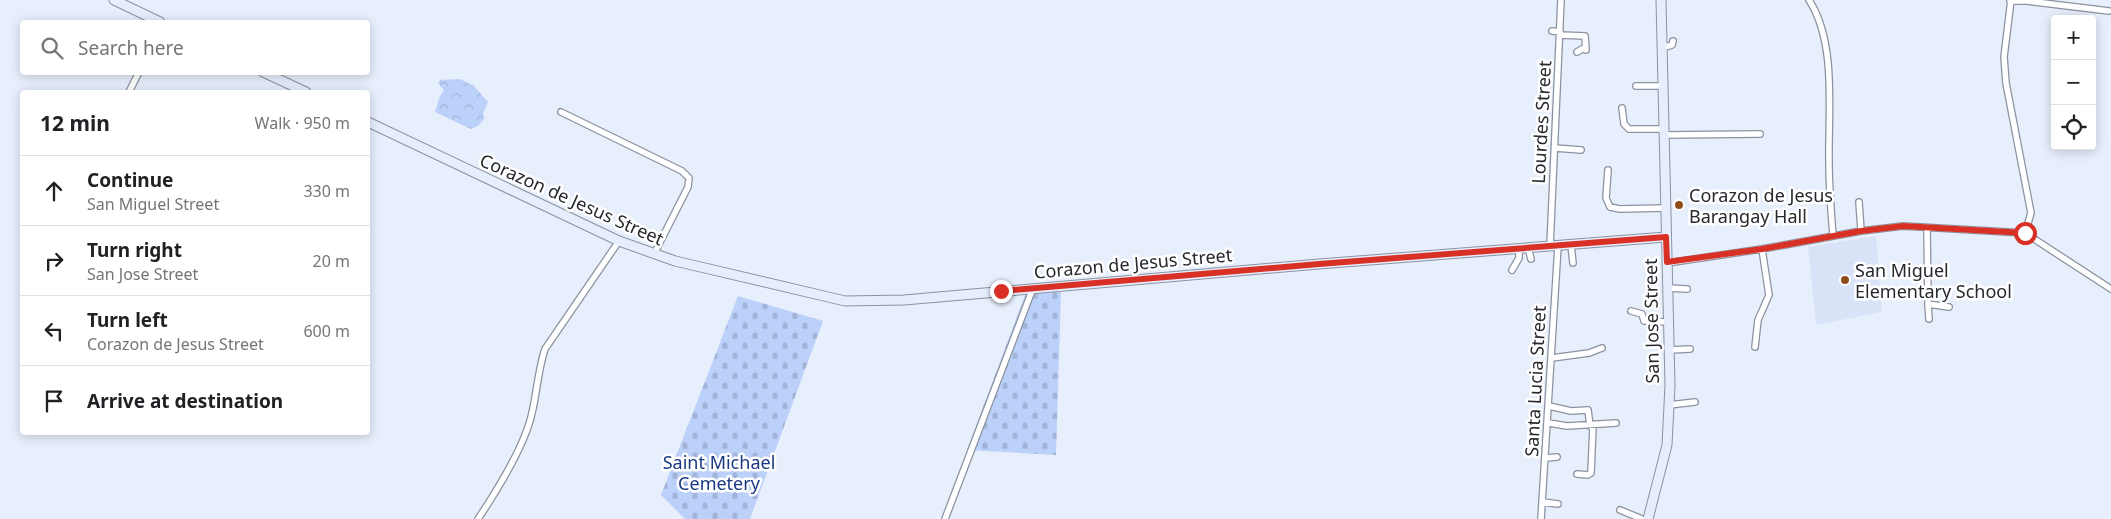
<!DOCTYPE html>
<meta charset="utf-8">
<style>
body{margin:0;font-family:"Noto Sans",sans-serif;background:#f6f6f6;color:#202124}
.controls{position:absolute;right:15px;top:15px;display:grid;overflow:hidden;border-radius:5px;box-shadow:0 2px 12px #0003}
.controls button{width:45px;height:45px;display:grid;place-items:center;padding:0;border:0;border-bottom:1px solid #e0e0e0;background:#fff;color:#202124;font:25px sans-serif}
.stop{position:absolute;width:15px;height:15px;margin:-11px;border:4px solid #d93025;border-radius:50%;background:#fff}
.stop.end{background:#d93025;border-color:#fff;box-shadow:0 1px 5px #0008}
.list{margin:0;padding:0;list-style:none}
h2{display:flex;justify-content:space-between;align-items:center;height:65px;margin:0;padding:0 20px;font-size:21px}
h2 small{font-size:16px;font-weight:400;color:#757577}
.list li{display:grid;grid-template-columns:32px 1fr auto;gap:15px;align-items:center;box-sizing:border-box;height:70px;padding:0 20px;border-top:1px solid #e0e0e0}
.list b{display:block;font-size:19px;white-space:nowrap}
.list p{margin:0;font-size:16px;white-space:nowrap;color:#757577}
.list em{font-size:16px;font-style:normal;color:#757577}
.icon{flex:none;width:28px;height:28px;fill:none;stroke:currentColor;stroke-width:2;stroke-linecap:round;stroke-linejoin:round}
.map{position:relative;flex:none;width:2111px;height:519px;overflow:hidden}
.search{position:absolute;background:#fff;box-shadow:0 2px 12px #0003;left:20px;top:20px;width:350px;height:55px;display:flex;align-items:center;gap:12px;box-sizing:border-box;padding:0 18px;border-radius:5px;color:#757577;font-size:19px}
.panel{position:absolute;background:#fff;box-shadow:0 2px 12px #0003;left:20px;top:90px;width:350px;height:345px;border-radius:5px}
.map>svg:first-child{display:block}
.built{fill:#d8e3f7}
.forest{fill:url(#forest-crowns)}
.cemetery{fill:url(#cemetery-stones)}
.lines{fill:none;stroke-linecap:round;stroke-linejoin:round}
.street-casing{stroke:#8c929f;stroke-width:8}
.secondary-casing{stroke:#8c929f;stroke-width:11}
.street{stroke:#fff;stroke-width:5.5}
.secondary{stroke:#e6eefe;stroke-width:9}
.route{stroke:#d93025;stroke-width:6}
.poi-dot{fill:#8f4d1a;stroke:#fff;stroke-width:2}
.labels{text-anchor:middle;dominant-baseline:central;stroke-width:5;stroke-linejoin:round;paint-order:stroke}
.street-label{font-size:18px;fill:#25282d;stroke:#fff}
.poi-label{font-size:18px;fill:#25282d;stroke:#fff;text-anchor:start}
.park-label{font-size:18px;fill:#193982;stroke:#fff}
</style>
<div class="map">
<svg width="2111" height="519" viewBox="0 0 2111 519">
<defs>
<pattern id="forest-crowns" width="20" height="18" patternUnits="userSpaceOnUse" patternTransform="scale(1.25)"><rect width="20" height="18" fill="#bcd1fa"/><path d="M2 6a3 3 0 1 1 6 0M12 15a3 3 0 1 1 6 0" fill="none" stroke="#a1b3d7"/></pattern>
<pattern id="cemetery-stones" width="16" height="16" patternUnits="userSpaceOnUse" patternTransform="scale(1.25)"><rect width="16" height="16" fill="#bcd1fa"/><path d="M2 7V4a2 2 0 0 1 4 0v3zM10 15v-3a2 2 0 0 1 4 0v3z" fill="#a1b3d7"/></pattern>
</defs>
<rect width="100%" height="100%" fill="#e7eefc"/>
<path class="built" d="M1876 236 1882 312 1816 325 1808 247Z"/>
<path class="forest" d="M460 79 474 86 488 102 483 113 484 119 478 126 471 129 435 112 440 96 444 90 438 83 440 80Z"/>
<path class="cemetery" d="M1026 292H1061L1056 455 967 450Z
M738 296 823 321 750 519H685L661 495Z"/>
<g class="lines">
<defs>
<path id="street" d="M1809 0C1837 43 1828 112 1829 162 1829 187 1831 211 1833 236
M2011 0 2004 57 2006 83 2031 213 2025 233
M2010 1H2027L2109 11
M1552 31 1560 32
M1560 35 1585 36 1586 50
M1662 48 1672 45 1673 41
M1577 52 1584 48
M1636 86H1663
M129 92 139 72
M1622 108 1624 124 1629 129H1663
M561 112 682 171 689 178 688 187 654 254
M1663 135 1760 134
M1555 148 1581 150
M1608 170 1606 198 1610 207 1620 209 1665 208
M1859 202 1861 231
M1927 228 1928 304 1949 307
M2025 233 2111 289
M1571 245 1573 263
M1550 246 1561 0
M1528 248 1531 259
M1667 263 1762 249 1861 231 1903 226 2025 233
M1512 270 1519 258V249
M1667 288 1687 289
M1928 304 1929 319
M1631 311 1642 314 1644 321 1668 322
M1755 347 1758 320 1769 295 1762 249
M1669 350 1690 349
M1552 358 1589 353 1602 348
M1669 405 1695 402
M1549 406 1571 411 1588 410 1590 426
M1549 423 1567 426 1616 423
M1546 458 1557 457
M1577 474 1588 475 1591 473 1593 426
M1543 502 1558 504
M1620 510 1642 519
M478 519C496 492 525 445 532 413 537 392 538 370 545 349L619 241
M945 519 1033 288
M1541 519 1558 246"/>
<path id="secondary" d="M114 0 160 22
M263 72 306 92
M368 122 619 241 675 261 845 301 904 300 1319 264 1666 237
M1648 519 1667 445 1670 385 1661 0"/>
</defs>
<use href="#street" class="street-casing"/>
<use href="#secondary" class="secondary-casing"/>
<use href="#street" class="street"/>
<use href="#secondary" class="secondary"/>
</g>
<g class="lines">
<path class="route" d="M1001 291 1319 264 1666 237 1667 262 1762 249 1861 231 1903 226 2025 233"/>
</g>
<g class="poi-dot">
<circle cx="1679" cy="205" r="5"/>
<circle cx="1845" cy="280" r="5"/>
</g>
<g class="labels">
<g class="street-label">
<text transform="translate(1541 122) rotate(-87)">Lourdes Street</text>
<text transform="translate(572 199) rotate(24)">Corazon de Jesus Street</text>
<text transform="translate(1133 263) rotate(-5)">Corazon de Jesus Street</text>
<text transform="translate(1651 321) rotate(-91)">San Jose Street</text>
<text transform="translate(1535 381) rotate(-87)">Santa Lucia Street</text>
</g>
<g class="poi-label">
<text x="1689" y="195">Corazon de Jesus<tspan x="1689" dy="21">Barangay Hall</tspan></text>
<text x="1855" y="270">San Miguel<tspan x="1855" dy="21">Elementary School</tspan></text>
</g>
<g class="park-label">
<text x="719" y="462">Saint Michael<tspan x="719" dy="21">Cemetery</tspan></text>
</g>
</g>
</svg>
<div class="controls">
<button>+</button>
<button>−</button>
<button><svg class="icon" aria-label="locate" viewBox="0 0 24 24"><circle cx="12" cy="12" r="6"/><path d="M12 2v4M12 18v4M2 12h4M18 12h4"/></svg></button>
</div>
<div class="stop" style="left:2025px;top:233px"></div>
<div class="stop end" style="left:1001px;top:291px"></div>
<div class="search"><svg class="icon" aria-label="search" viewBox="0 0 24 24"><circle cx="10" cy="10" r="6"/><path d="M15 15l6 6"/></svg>Search here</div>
<section class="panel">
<h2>12 min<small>Walk · 950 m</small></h2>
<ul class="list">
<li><svg class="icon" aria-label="ahead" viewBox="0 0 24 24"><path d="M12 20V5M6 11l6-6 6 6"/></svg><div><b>Continue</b><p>San Miguel Street</p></div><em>330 m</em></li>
<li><svg class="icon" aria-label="right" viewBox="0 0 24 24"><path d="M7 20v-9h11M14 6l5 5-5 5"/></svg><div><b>Turn right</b><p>San Jose Street</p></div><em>20 m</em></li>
<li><svg class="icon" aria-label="left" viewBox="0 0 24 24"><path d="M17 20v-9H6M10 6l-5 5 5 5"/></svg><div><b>Turn left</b><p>Corazon de Jesus Street</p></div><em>600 m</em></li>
<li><svg class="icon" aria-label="arrive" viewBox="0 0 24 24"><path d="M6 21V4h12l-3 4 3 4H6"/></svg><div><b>Arrive at destination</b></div></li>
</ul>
</section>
</div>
